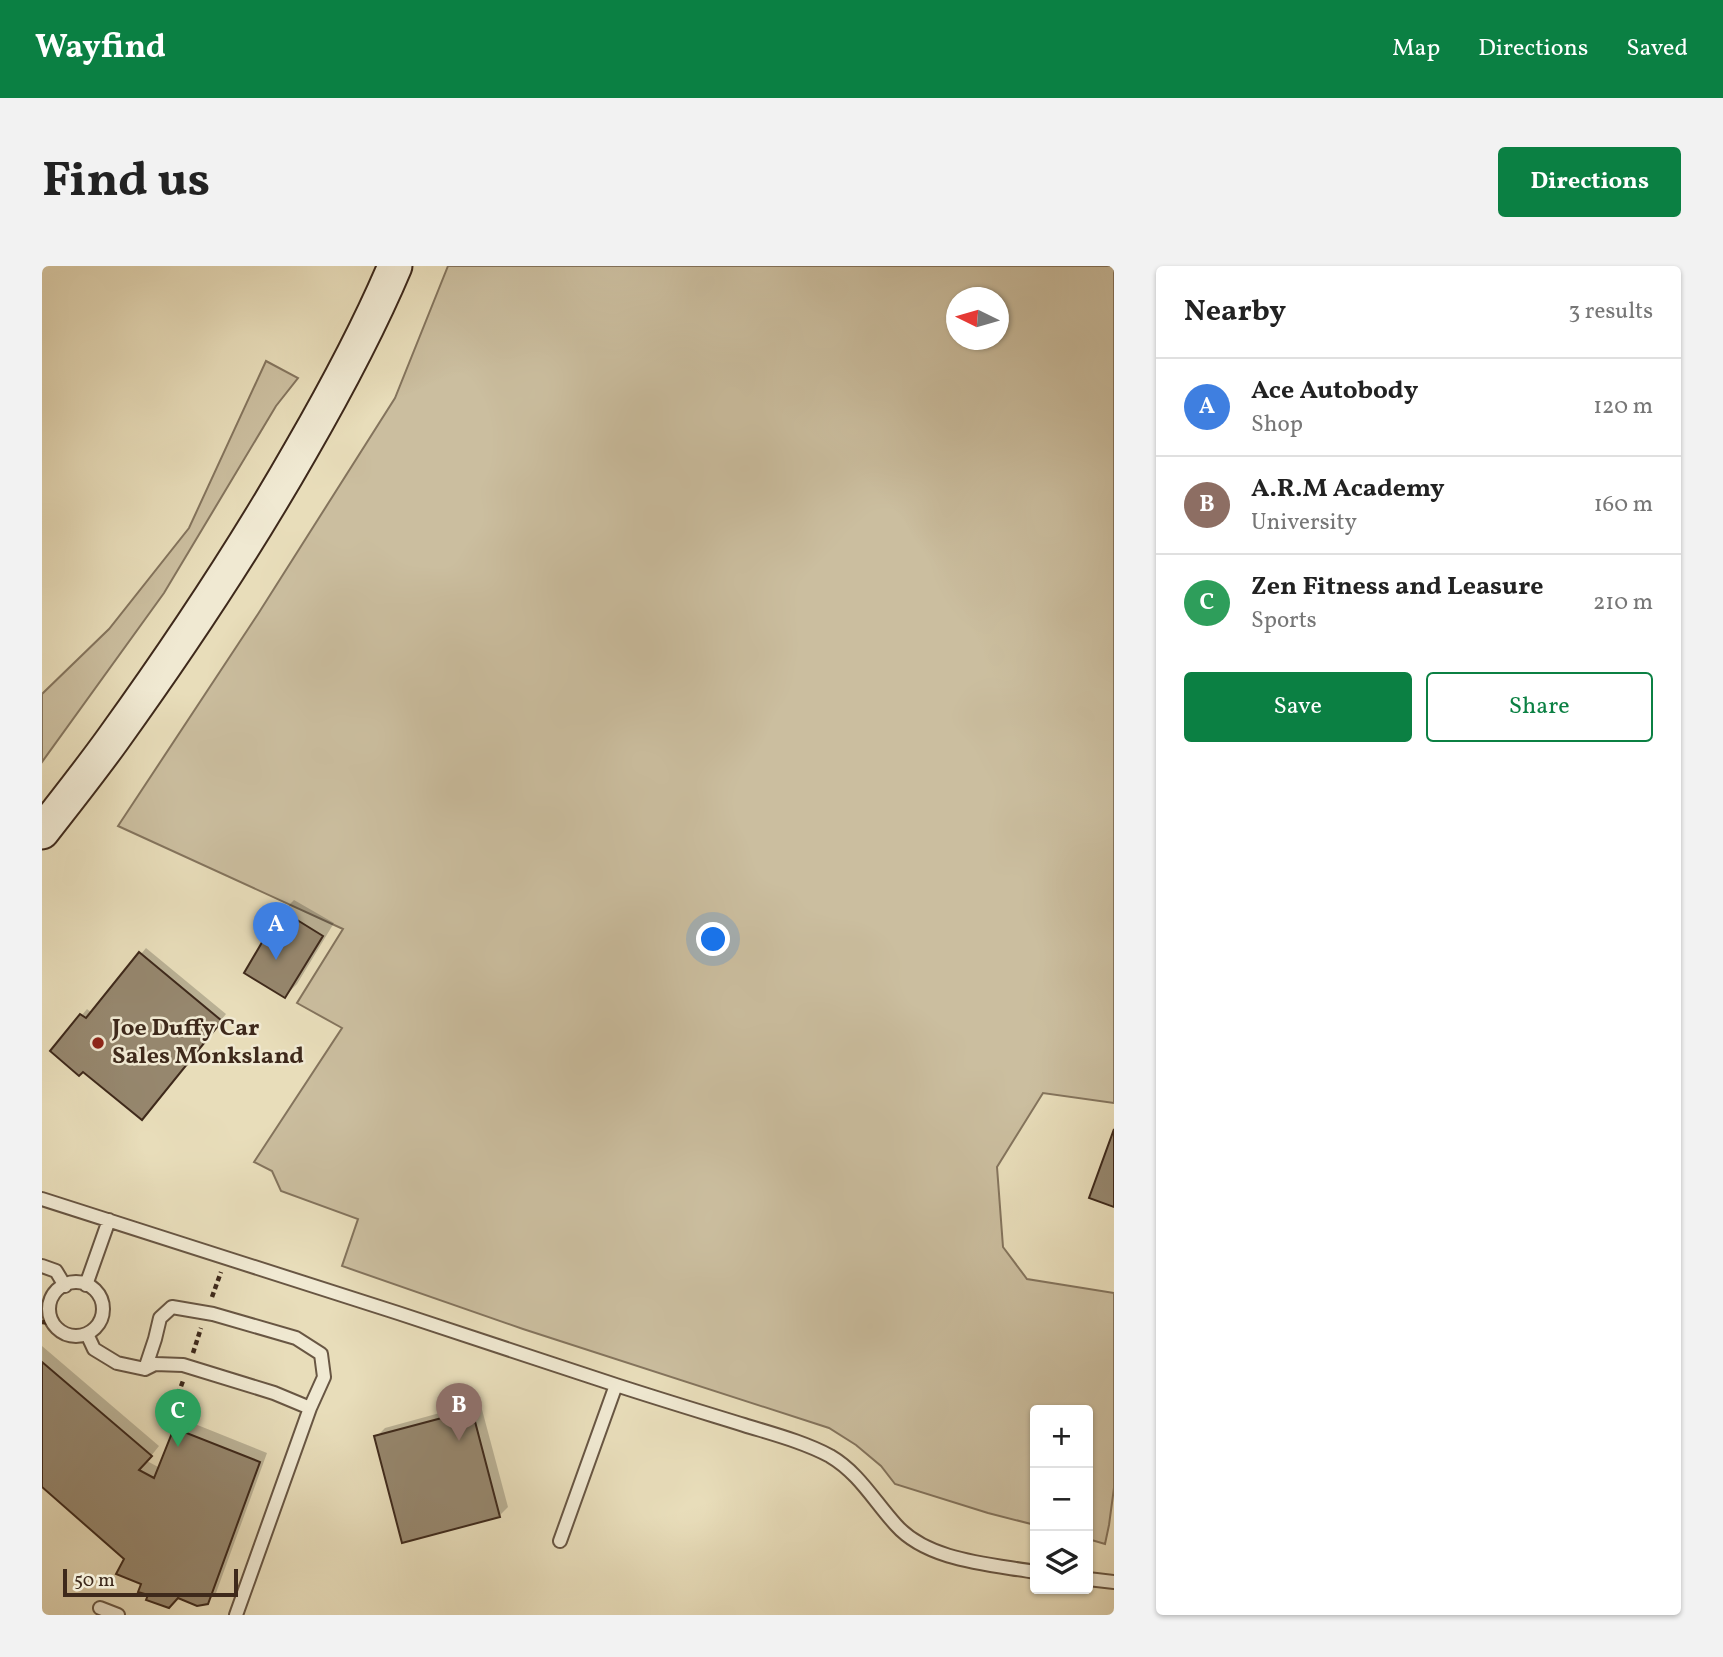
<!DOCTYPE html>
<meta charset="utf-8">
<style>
body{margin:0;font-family:Vollkorn,serif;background:#f2f2f2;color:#222}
.controls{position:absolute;right:21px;bottom:21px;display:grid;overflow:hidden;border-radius:7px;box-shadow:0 2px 5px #0004}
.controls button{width:63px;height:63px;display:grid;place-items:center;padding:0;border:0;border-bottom:2px solid #e0e0e0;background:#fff;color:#222;font:35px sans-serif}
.compass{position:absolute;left:904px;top:21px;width:63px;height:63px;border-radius:50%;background:#fff;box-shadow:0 2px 5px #0004;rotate:275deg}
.scale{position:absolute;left:21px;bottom:18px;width:175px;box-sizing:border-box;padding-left:7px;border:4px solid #3e291b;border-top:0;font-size:19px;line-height:24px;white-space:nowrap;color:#3e291b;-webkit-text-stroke:5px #f0e9d2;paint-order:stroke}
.you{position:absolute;left:672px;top:674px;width:24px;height:24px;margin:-18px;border:5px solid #fff;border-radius:50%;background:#1a73e8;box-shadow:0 0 0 10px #1a73e833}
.badge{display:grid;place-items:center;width:46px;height:46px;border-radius:50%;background:#0b8043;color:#fff;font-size:23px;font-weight:700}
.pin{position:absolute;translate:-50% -58px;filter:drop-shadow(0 2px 4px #0008)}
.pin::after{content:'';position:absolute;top:37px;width:24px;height:21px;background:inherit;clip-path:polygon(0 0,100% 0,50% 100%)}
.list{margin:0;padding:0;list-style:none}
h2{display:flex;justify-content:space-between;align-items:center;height:91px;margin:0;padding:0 28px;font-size:30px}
h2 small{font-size:23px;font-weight:400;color:#767676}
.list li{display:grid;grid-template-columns:46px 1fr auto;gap:21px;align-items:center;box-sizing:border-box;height:98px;padding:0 28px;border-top:2px solid #e0e0e0}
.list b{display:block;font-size:26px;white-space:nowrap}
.list p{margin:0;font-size:23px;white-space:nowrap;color:#767676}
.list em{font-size:23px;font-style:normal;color:#767676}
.actions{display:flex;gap:14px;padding:21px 28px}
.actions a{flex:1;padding:16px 0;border:2px solid #0b8043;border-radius:7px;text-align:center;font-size:24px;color:#0b8043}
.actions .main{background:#0b8043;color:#fff}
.icon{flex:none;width:38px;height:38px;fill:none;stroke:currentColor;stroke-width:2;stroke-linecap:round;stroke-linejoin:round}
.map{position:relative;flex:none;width:1072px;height:1349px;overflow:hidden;border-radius:7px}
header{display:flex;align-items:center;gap:42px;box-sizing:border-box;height:98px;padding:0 35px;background:#0b8043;color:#fff}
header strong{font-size:33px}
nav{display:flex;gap:38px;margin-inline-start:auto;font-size:24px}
.intro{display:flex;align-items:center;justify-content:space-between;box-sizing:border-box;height:168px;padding:0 42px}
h1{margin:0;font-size:49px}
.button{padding:18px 32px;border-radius:7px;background:#0b8043;color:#fff;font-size:24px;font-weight:700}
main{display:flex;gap:42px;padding:0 42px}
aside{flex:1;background:#fff;border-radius:7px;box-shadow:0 2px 5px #0004}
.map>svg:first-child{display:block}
.green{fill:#cbbe9f;stroke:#84745d;stroke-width:2;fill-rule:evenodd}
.shadow{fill:#0003}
.building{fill:#96876e;stroke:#3e291b;stroke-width:2}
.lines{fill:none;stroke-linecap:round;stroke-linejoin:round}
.service-casing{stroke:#685643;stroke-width:16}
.secondary-casing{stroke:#3e291b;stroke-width:37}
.path{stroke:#3e291b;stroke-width:4.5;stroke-dasharray:5 3.5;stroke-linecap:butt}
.service{stroke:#f0e9d2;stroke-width:12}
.secondary{stroke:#f0e9d2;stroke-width:33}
.poi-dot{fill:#8f2418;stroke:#f0e9d2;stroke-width:2.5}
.labels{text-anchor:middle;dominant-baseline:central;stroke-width:5;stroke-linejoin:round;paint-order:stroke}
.poi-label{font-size:24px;font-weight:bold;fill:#3e291b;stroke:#f0e9d2;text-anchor:start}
</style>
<header>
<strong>Wayfind</strong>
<nav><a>Map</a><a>Directions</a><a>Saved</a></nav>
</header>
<div class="intro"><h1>Find us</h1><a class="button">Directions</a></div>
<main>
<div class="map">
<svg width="1072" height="1349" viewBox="0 0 1072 1349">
<rect width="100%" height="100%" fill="#e8ddba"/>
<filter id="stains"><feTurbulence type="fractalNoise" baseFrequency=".00286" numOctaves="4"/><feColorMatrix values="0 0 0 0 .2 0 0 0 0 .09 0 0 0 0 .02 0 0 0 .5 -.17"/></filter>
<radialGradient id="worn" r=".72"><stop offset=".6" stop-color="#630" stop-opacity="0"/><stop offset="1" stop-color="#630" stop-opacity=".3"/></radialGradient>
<path class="green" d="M406 0H1072V837L1001 827 955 901 961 981 985 1013 1072 1027V1222L1067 1259 1063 1278 1046 1273V1144H993V1259L946 1247 853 1218 839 1200 814 1179 787 1162 481 1063 300 1000 316 953 239 925 230 905 212 896 300 762 255 737 301 663 76 560 216 348 353 132ZM914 32H956V74H914Z
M224 95 256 112 234 140 122 327 0 496V428L67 363 147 262Z"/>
<path class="shadow" d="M252 634 292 657 255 718 243 730 240 646Z
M104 682 184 748 105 846 10 785 45 743 50 747Z
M0 1080 117 1180 105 1195 118 1202 134 1163 143 1154 225 1187 174 1327 165 1336 136 1330 109 1328 84 1292 0 1219Z
M438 1136 466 1241 457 1250 334 1171 343 1162Z"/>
<path class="building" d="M239 644 281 670 243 732 202 707Z
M97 686 180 755 100 854 41 806 37 810 8 785 38 748 44 752Z
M1072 863V941L1047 932Z
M0 1096 110 1190 97 1204 112 1212 132 1162 218 1196 166 1338 155 1340 136 1332 127 1342 104 1334 106 1329 96 1326 99 1318 74 1308 82 1293 0 1221Z
M430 1144 458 1251 360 1277 332 1170Z"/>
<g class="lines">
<defs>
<path id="service" d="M0 933 356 1047 574 1119 518 1275
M0 1000 14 1005 23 1020
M7 1043a27 27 0 1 1 54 0a27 27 0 1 1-54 0Z
M44 1019 67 954
M45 1068 52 1083 75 1097 103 1103 113 1073 118 1052 130 1041 171 1048 254 1072 279 1088 282 1111 268 1142 194 1349
M103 1103 113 1098 141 1099 232 1127 268 1142
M574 1119C617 1133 660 1146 702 1159 731 1168 762 1176 788 1190 817 1207 832 1235 854 1259 886 1295 948 1298 993 1306
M1046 1313 1072 1316
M58 1342 76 1349"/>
<path id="secondary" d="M0 566C24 535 48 505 71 473 138 380 202 284 259 184 293 125 326 64 353 0"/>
</defs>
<use href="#service" class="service-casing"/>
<use href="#secondary" class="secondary-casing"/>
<path class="path" d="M170 1031 179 1006
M0 1056 11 1057
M151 1087 159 1062
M124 1160 141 1115"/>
<use href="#service" class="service"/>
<use href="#secondary" class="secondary"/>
</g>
<circle class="poi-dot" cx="56" cy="777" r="7"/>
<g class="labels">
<g class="poi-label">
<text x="70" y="763">Joe Duffy Car<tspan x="70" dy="28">Sales Monksland</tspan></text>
</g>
</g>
<rect width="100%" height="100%" filter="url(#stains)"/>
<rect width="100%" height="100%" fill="url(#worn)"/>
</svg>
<div class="controls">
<button>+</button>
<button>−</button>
<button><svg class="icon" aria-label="layers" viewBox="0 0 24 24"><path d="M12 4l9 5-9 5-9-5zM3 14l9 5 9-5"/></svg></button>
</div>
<svg class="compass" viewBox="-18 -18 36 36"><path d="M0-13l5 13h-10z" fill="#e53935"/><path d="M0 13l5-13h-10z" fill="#767676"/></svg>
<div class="scale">50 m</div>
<div class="you"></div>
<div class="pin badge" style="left:234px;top:694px;background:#3f7fe0">A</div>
<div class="pin badge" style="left:417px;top:1175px;background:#8d6e63">B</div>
<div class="pin badge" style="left:136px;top:1181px;background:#2e9e5b">C</div>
</div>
<aside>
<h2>Nearby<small>3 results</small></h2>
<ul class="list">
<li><span class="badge" style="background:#3f7fe0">A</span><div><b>Ace Autobody</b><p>Shop</p></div><em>120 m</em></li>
<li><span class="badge" style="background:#8d6e63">B</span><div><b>A.R.M Academy</b><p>University</p></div><em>160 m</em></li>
<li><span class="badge" style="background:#2e9e5b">C</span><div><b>Zen Fitness and Leasure</b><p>Sports</p></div><em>210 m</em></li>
</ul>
<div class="actions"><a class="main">Save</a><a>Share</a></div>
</aside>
</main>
